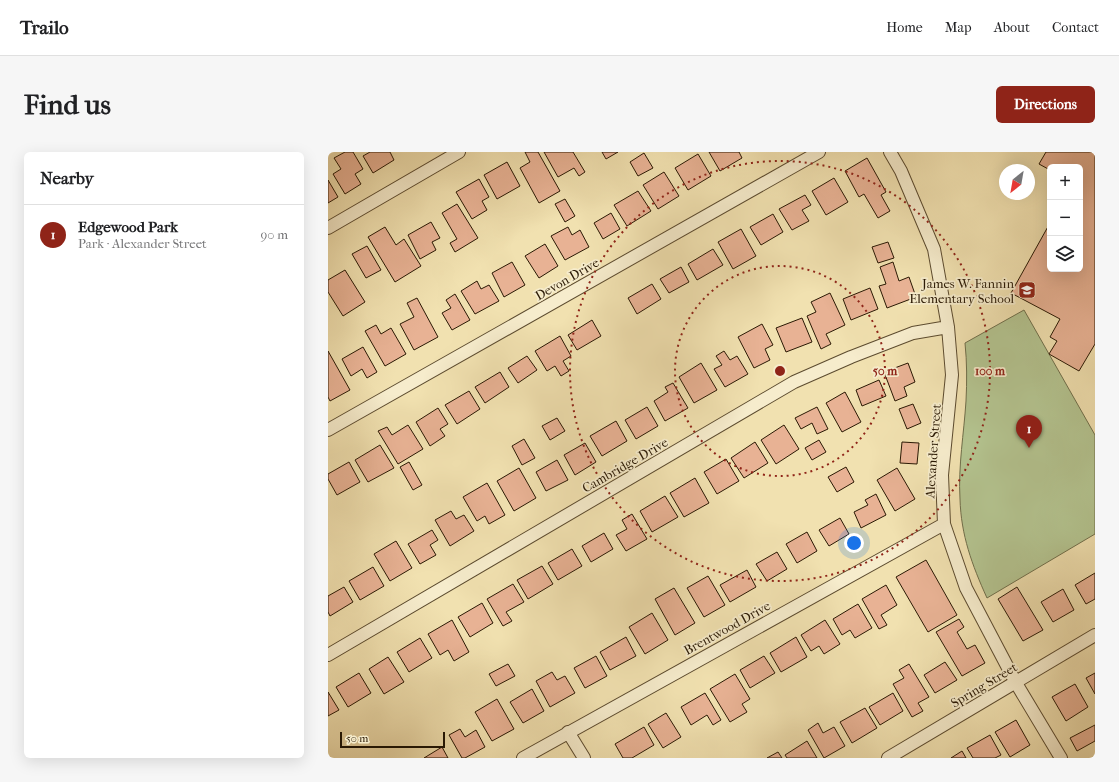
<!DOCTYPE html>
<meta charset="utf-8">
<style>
body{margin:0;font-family:"IM FELL French Canon",serif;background:#f6f6f6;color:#202124}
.controls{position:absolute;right:12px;top:12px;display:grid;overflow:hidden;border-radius:6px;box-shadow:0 4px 16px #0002}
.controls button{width:36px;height:36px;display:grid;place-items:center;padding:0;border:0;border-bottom:1px solid #e0e0e0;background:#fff;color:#202124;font:20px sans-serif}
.compass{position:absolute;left:671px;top:12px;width:36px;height:36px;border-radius:50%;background:#fff;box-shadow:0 4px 16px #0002;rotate:211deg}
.scale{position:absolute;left:12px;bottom:10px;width:105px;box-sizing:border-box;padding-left:4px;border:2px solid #2a1904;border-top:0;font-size:11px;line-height:14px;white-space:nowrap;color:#2a1904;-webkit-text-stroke:3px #f6eccc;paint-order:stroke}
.you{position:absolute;left:526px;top:391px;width:14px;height:14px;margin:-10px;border:3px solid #fff;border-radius:50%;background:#1a73e8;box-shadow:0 0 0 6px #1a73e833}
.badge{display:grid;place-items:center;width:26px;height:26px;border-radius:50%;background:#8f2418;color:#fff;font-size:13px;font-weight:700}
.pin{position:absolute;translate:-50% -33px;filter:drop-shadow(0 1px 2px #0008)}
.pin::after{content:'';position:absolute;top:21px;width:14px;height:12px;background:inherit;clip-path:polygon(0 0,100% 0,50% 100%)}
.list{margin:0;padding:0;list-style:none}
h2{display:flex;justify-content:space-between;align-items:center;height:52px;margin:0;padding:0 16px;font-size:17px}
h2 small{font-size:13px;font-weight:400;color:#757577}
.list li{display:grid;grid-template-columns:26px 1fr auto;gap:12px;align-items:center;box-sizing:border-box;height:60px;padding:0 16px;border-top:1px solid #e0e0e0}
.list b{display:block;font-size:15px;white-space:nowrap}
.list p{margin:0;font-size:13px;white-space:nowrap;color:#757577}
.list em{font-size:13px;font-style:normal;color:#757577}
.icon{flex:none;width:22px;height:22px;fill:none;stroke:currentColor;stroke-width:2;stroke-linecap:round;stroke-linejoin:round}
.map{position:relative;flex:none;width:767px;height:606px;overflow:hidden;border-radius:6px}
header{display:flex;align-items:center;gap:24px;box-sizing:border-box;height:56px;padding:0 20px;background:#fff;border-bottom:1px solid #e0e0e0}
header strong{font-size:19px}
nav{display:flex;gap:22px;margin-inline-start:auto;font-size:14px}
.intro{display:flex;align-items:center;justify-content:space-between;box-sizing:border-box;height:96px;padding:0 24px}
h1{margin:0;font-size:28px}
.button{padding:10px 18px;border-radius:6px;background:#8f2418;color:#fff;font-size:14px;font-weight:700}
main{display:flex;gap:24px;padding:0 24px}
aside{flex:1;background:#fff;border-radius:6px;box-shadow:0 4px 16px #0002}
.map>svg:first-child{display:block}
.green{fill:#b4c490;stroke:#6f6e4a}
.building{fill:#e8b294;stroke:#2a1904}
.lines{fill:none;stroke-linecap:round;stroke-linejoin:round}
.minor-casing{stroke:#5c4b2f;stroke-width:14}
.minor{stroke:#f6eccc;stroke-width:12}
.ring{fill:none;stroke:#8f2418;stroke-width:2;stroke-dasharray:2 4}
.labels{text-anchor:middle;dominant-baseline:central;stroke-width:3.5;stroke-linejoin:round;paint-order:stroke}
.street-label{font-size:13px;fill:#2a1904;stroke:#f6eccc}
.poi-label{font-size:13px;fill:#2a1904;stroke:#f6eccc;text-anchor:end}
.centre{fill:#8f2418;stroke:#f6eccc;stroke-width:2}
.ring-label{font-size:12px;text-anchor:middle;font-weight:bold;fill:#8f2418;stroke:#f6eccc;stroke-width:3.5;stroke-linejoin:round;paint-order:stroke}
</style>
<header>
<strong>Trailo</strong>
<nav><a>Home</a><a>Map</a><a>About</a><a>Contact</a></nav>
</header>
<div class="intro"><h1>Find us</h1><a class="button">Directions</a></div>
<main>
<aside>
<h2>Nearby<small></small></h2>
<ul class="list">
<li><span class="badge">1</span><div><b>Edgewood Park</b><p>Park · Alexander Street</p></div><em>90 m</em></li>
</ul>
</aside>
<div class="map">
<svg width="767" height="606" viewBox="0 0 767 606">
<rect width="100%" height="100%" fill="#f1e1b0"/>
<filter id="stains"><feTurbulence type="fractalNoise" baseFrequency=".005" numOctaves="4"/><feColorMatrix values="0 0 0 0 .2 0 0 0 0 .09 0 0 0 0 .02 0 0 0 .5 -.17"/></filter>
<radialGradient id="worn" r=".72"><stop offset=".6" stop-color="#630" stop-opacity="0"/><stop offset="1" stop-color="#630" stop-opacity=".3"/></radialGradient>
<path class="green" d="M696 158 767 283V382L659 446C644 413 633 383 632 347 630 314 636 281 638 249 639 230 639 210 637 191Z"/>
<path class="building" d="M17 0H25L35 17 27 22 33 32 17 42 5 22 13 17 6 6Z
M42 0H62L66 8 45 21 35 4Z
M197 0H210L232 39 211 51 192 16 202 10Z
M216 0H245L257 20 251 24 246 16 230 25Z
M274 0H290L278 7Z
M381 0H411L414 6 392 19Z
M718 0H767V192L751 219 721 202 729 189 722 185 732 167 683 141 722 71V117H752V15H722V18L711 12Z
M316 1 325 16 310 24 302 10Z
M370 2 383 24 360 38 347 16Z
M539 6 558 40 553 43 562 59 550 66 536 42 531 45 517 19Z
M179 10 192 34 169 47 156 23Z
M336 20 351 44 330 57 315 33Z
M506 26 520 50 498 63 484 39Z
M151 27 161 45 154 49 159 58 144 67 128 40Z
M0 28 10 45 0 51Z
M310 39 323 59 299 74 286 53Z
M477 43 483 53 474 58 481 69 464 78 451 57Z
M237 47 247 64 237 70 227 52Z
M129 52 150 86 127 100 122 91 129 87 114 61Z
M283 61 292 77 275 87 266 71Z
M445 62 455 80 433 93 422 75Z
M103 70 112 86 104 90 108 98 92 107 80 83Z
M57 75 68 93 76 87 93 114 67 130 40 85Z
M240 75 244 83 252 78 261 95 237 108 223 84Z
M413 77 428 104 405 117 390 90Z
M560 90 566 106 550 111 544 95Z
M217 92 230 114 211 126 197 104Z
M39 94 53 118 38 126 24 102Z
M385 97 395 113 369 128 360 112Z
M184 110 197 133 176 145 164 121Z
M565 110 571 129 581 125 588 145 559 156 551 134 558 132 552 115Z
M353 115 361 130 341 141 332 127Z
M17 118 37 150 15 164 0 140V128Z
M149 129 153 137 161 133 171 149 147 162 133 139Z
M324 132 333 147 309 162 300 146Z
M542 136 550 157 523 168 515 147Z
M502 141 517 173 498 182 503 192 493 197 479 164 488 160 483 150Z
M127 142 142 168 124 178 114 161 123 156 118 148Z
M89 146 110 185 86 198 72 172 86 165 79 151Z
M474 166 484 190 458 200 448 176Z
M264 168 273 184 249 198 240 183Z
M434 172 445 193 437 197 442 208 426 216 410 185Z
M48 173 53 182 63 176 78 202 57 214 37 179Z
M232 184 243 204 235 209 241 219 233 224 227 214 219 219 207 199Z
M35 195 49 220 39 226 34 217 23 224 14 207Z
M0 199 22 238 2 249 0 245Z
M396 199 402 208 409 204 420 222 397 235 386 217 394 213 388 204Z
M199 204 209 218 190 231 180 216Z
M373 211 389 238 366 251 351 225Z
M580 211 587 230 576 235 579 244 567 249 556 220Z
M172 220 181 235 157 251 147 235Z
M551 228 558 244 534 254 528 238Z
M345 231 360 256 337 269 326 249 340 240 337 235Z
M141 239 152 257 129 272 117 253Z
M517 240 533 270 514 280 498 251Z
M585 252 593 271 579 277 571 257Z
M319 255 330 274 308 287 297 268Z
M489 255 500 277 489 282 484 271 473 277 467 266Z
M110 256 120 272 112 277 117 284 102 294 88 270Z
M229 266 237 279 222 288 214 274Z
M288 269 299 289 274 304 262 284Z
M80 273 95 297 70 312 50 279 59 275 64 283Z
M456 273 471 297 448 312 433 288Z
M196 287 207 306 194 313 184 294Z
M491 288 498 300 484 308 477 296Z
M427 290 440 311 416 326 403 306Z
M574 290 591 291 589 312 572 311Z
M257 291 268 310 247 323 236 303Z
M52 293 66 316 40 330 27 308Z
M398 307 411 329 389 342 376 320Z
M229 308 240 328 218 339 208 320Z
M21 310 32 330 9 343 0 327V322Z
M81 310 94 333 85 338 72 315Z
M518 315 526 330 509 340 500 325Z
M191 316 208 346 186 359 169 329Z
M569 316 587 347 567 359 549 328Z
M367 326 381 351 356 365 342 341Z
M159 331 177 363 161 372 157 364 149 369 135 345Z
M548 342 558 363 533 376 526 360 540 353 537 348Z
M337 344 350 365 324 380 312 359Z
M123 359 128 367 136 363 146 379 122 394 107 368Z
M304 362 319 387 298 399 288 383 299 377 294 368Z
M512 366 521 382 501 394 491 378Z
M104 378 110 388 102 393 108 403 92 412 80 392Z
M479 380 489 399 469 411 458 392Z
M276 381 285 397 263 410 254 394Z
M68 389 84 416 62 429 46 402Z
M244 397 254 414 230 428 220 411Z
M449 400 459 417 439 429 428 412Z
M598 408 629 463 600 480 568 425Z
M214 414 225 432 200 447 189 428Z
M45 415 56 434 32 448 21 429Z
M419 418 428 435 402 450 392 433Z
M767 421V447L758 452 747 433Z
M380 424 397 453 376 465 359 436Z
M185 432 196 450 178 460 184 469 175 474 159 447Z
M558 433 569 453 553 463 559 473 551 477 534 447Z
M16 435 25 450 2 464 0 460V444Z
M689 435 715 478 695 489 670 447Z
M346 436 367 471 347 483 327 447Z
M735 437 746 458 725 470 713 450Z
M154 451 165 471 142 485 130 465Z
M530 452 544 476 527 486 522 478 514 483 505 467Z
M324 461 340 488 317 502 301 475Z
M631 467 636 475 629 480 639 497 647 493 657 511 634 524 608 480Z
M124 468 141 500 126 509 120 498 112 503 100 482Z
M497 468 512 492 496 502 491 494 483 499 473 483Z
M298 485 308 504 282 518 272 500Z
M468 485 479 505 453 520 442 501Z
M92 486 104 506 81 520 69 500Z
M268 504 279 524 257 536 246 516Z
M436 504 447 521 422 536 412 518Z
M60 505 76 530 56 542 41 517Z
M617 510 629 528 607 541 596 523Z
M180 512 187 524 168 534 161 522Z
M581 512 601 545 590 551 595 559 584 565 565 532 576 526 571 518Z
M224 520 229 528 237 524 247 541 222 555 208 529Z
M31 521 43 541 20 555 8 535Z
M767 521V542L758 526Z
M407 522 422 547 414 552 419 560 402 570 382 537Z
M747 532 760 555 738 569 724 545Z
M204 537 216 559 195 571 182 550Z
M0 540 11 558 0 564Z
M377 541 393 568 385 573 379 563 363 573 353 555Z
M565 541 575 559 552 573 541 555Z
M169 547 186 577 164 589 147 560Z
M537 556 549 576 524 591 512 570Z
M338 561 353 585 335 596 320 572Z
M688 568 702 593 682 605 667 580Z
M490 571 495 581 506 575 517 594 496 606 480 578Z
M767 573V589L749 599 742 586Z
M316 575 326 593 304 606H295L287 592Z
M132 577 137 585 148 578 157 595 137 606H134L121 583Z
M662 583 673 603 667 606H645L639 596Z
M479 589 489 606H459L457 603Z
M114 595 120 606H96Z
M634 599 638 606H623Z
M450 600 454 606H439Z"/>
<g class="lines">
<defs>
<path id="minor" d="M562 0 573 19 606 97 620 175 624 223 614 323 616 372 638 436 688 531 733 606
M0 76 131 0
M0 278 491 0
M0 503 466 230 523 205 585 181 620 175
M240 580 256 606
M195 606 616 372
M560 606 767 483"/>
</defs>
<use href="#minor" class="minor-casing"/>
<use href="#minor" class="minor"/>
</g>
<g class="ring">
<circle cx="452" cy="219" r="105"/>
<circle cx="452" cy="219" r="210"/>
</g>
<defs>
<symbol id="school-square" viewBox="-11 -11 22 22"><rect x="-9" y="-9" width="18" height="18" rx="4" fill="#8f2418" stroke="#f6eccc"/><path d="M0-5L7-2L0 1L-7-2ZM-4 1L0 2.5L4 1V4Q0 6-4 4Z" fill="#fff"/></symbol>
</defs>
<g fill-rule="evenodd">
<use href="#school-square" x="689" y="128" width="20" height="20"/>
</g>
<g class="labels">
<g class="street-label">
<text transform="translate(239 127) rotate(-30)">Devon Drive</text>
<text transform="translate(605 299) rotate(-86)">Alexander Street</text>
<text transform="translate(297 313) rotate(-30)">Cambridge Drive</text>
<text transform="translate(399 476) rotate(-29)">Brentwood Drive</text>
<text transform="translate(656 533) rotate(-31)">Spring Street</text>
</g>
<g class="poi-label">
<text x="686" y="131">James W. Fannin<tspan x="686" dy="15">Elementary School</tspan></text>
</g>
</g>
<circle cx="452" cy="219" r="6" class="centre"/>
<g class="ring-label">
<text x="557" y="223">50 m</text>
<text x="662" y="223">100 m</text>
</g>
<rect width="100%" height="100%" filter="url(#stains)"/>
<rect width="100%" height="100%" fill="url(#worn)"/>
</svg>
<div class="controls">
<button>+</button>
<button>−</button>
<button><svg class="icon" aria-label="layers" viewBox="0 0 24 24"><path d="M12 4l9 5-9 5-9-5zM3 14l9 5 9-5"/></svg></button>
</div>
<svg class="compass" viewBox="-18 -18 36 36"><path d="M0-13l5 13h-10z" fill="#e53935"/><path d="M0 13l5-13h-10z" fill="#757577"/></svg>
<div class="scale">50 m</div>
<div class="you"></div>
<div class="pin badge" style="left:701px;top:296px">1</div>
</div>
</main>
